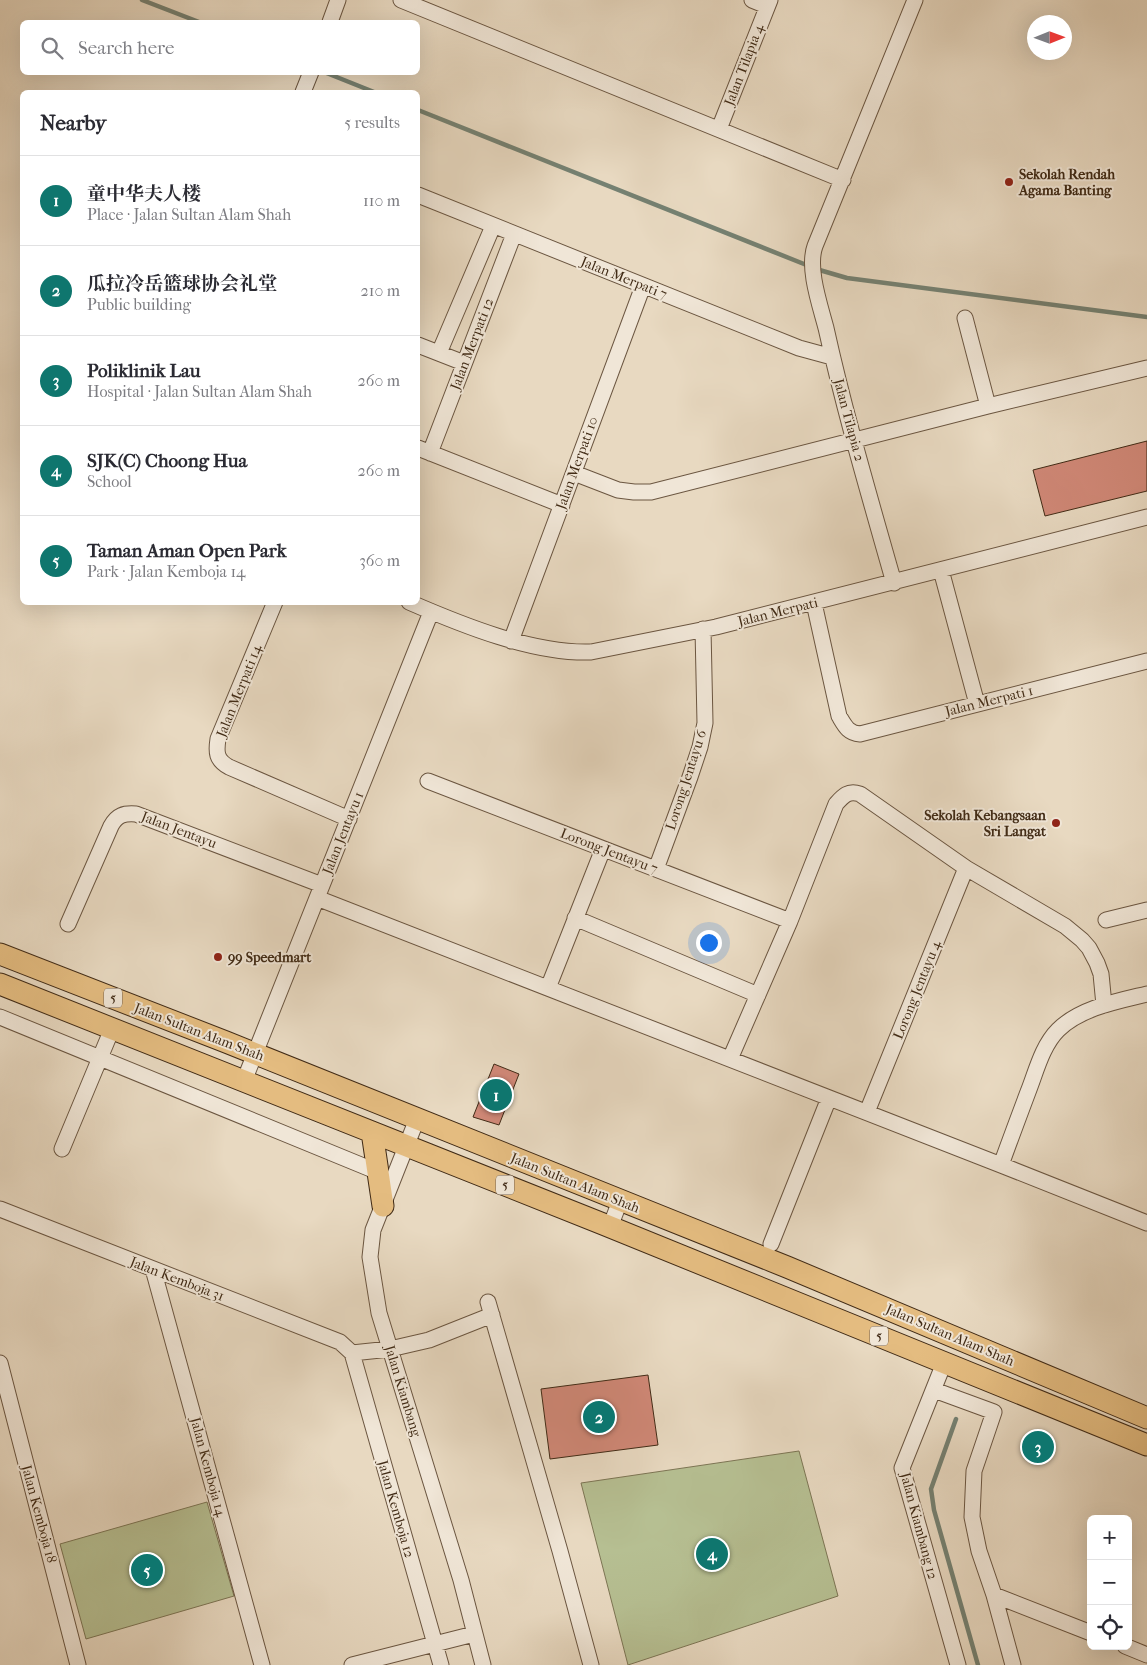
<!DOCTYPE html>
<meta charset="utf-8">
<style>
body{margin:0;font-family:"IM FELL French Canon","Noto Serif SC",serif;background:#f7f7f7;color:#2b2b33}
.controls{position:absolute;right:15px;bottom:15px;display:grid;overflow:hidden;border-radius:8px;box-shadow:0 5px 20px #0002}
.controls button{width:45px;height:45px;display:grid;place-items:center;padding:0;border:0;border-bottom:1px solid #e1e1e2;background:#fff;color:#2b2b33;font:25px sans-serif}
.compass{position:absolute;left:1027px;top:15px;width:45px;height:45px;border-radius:50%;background:#fff;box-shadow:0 5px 20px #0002;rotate:89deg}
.you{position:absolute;left:708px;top:942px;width:18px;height:18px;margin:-12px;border:4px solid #fff;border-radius:50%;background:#1a73e8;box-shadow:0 0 0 8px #1a73e833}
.badge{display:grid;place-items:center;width:32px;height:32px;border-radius:50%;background:#0f766e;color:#fff;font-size:16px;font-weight:700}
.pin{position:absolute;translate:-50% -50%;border:2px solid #fff;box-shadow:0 1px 5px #0006}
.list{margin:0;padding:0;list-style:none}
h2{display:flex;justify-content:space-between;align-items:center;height:65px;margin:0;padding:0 20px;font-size:21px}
h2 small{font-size:16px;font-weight:400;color:#7c7c81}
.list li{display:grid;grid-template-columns:32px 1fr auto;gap:15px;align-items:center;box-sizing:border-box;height:90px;padding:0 20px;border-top:1px solid #e1e1e2}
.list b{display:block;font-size:19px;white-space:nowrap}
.list p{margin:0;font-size:16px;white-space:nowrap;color:#7c7c81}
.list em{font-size:16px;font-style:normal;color:#7c7c81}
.icon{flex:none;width:28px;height:28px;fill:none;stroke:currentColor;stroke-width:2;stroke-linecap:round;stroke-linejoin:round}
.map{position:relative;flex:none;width:1147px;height:1665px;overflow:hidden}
.search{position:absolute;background:#fff;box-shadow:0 5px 20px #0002;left:20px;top:20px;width:400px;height:55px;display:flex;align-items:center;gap:12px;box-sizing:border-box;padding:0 18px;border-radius:8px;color:#7c7c81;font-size:19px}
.panel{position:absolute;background:#fff;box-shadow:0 5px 20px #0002;left:20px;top:90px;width:400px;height:515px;border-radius:8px}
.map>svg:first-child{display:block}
.green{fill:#b6bf92;stroke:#7c7554}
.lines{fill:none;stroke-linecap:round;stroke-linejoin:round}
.stream{stroke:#758172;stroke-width:4.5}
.building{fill:#d08877;stroke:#412b16}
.minor-casing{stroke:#6b5641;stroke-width:17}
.highway-casing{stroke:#412b16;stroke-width:23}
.minor{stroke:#f0e6d7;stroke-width:15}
.highway{stroke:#e4bc80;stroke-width:21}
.poi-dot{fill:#8f2418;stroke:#f0e6d7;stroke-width:2}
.labels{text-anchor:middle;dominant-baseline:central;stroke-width:4;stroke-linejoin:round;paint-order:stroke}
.shield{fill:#f0e6d7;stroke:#766350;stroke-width:1}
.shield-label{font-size:12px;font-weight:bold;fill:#412b16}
.street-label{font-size:14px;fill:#412b16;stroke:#f0e6d7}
.poi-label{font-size:14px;font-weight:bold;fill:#412b16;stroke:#f0e6d7;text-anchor:start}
</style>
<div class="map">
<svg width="1147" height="1665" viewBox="0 0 1147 1665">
<rect width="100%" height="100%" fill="#e8d9c1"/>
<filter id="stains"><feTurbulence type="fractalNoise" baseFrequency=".004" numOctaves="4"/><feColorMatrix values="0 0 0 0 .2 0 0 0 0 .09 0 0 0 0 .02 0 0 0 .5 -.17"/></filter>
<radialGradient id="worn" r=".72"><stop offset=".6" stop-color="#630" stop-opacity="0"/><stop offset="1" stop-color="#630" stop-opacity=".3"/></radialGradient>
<path class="green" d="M799 1451 838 1596 628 1665 581 1483Z
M207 1502 234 1596 86 1639 60 1544Z"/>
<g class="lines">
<path class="stream" d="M142 0 199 22
M324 72 374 92
M418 110 809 266
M816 269 847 278 1147 317
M956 1419 931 1489 934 1510 978 1665"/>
</g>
<path class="building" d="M1147 441V491L1045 516 1033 470Z
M494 1064 519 1074 499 1125 473 1117Z
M648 1375 658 1445 550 1459 541 1389Z"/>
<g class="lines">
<defs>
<path id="minor" d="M401 0 843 180
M752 0 767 6
M330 22 338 0
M303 92 311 72
M719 129 770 0
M418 195 799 348 832 357
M965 318 988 406
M418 345 464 363
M439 353 493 226
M418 448 562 505
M430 453 514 234
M574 473 618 490 634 492H651L988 406 1147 368
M941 570 977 704
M894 583C870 498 845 414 826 328 820 305 807 268 815 246L915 0
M275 602 218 739C216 752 216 760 229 767L349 819
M409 602C462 625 533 654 591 652L716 627 1147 517
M814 603 839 716C845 726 848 733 860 734L1147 661
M511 641 643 286
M428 781 790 921
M656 869 690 777 700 747 705 723 703 629
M317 898 1001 1165 1147 1223
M575 918 758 995
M1106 920 1147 910
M68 924 111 826C117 815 124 813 136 814L322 885
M548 988 603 849
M0 1017 378 1172
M730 1059 790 921 836 804C843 796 848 790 860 794L966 868 1065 926 1082 940 1089 948 1097 963 1101 974 1104 1005
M244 1081 431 612
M867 1112 966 868
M417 1119 373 1230 370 1257 379 1313 461 1580 483 1665
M62 1149 112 1029
M1001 1165C1010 1140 1019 1116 1028 1092 1036 1072 1042 1046 1058 1030 1080 1008 1118 1001 1147 994
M0 1209 340 1342 352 1353
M610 1227 620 1201
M771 1244 829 1098
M153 1269 262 1665
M488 1302 560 1551 591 1665
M352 1353 441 1665
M352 1353 390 1349 429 1340 492 1315
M0 1363 78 1665
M944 1363 902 1468 958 1665
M934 1390 994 1412 974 1471 972 1517 979 1551 994 1595 1013 1665
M994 1595 1091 1633
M1125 1646 1147 1655
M352 1665 474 1634"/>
<path id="highway" d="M0 954 226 1042 787 1267 1147 1418
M0 984 603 1224 1147 1445
M372 1132 383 1206"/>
</defs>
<use href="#minor" class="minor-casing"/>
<use href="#highway" class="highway-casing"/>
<use href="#minor" class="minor"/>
<use href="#highway" class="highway"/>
</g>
<g class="poi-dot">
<circle cx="1009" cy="182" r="5"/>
<circle cx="1056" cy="823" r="5"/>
<circle cx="218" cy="957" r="5"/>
</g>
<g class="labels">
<g class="shield">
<rect x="104" y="988.5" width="18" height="19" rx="4"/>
<rect x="496" y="1175.5" width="18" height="19" rx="4"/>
<rect x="870" y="1326.5" width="18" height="19" rx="4"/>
</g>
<g class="shield-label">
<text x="113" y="998">5</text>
<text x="505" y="1185">5</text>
<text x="879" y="1336">5</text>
</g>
<g class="street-label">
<text transform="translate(744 65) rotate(-69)">Jalan Tilapia 4</text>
<text transform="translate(624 278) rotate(22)">Jalan Merpati 7</text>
<text transform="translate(472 344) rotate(-69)">Jalan Merpati 12</text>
<text transform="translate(849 420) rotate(75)">Jalan Tilapia 2</text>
<text transform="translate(577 463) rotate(-70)">Jalan Merpati 10</text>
<text transform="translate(778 612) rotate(-14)">Jalan Merpati</text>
<text transform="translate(239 691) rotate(-68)">Jalan Merpati 14</text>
<text transform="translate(989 701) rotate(-14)">Jalan Merpati 1</text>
<text transform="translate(686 780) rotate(-72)">Lorong Jentayu 6</text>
<text transform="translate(179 830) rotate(21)">Jalan Jentayu</text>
<text transform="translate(343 833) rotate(-68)">Jalan Jentayu 1</text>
<text transform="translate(609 851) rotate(21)">Lorong Jentayu 7</text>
<text transform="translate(917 990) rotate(-68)">Lorong Jentayu 4</text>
<text transform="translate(199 1032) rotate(21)">Jalan Sultan Alam Shah</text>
<text transform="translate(575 1183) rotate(22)">Jalan Sultan Alam Shah</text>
<text transform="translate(177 1279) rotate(21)">Jalan Kemboja 31</text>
<text transform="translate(950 1335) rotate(23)">Jalan Sultan Alam Shah</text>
<text transform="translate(403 1391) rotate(73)">Jalan Kiambang</text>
<text transform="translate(208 1467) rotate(75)">Jalan Kemboja 14</text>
<text transform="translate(396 1509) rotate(74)">Jalan Kemboja 12</text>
<text transform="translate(39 1514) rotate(75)">Jalan Kemboja 18</text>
<text transform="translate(919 1526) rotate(75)">Jalan Kiambang 12</text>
</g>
<g class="poi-label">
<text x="1019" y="174">Sekolah Rendah<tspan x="1019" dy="16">Agama Banting</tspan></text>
<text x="1046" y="815" text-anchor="end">Sekolah Kebangsaan<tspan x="1046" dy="16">Sri Langat</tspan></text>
<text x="228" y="957">99 Speedmart</text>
</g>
</g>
<rect width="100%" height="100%" filter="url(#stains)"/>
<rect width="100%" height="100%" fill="url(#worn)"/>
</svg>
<div class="controls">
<button>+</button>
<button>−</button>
<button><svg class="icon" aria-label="locate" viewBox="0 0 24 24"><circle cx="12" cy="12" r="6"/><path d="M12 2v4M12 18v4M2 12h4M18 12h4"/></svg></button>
</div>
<svg class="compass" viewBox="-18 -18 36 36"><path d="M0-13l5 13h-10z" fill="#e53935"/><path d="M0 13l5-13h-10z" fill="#7c7c81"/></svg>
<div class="you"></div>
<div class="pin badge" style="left:496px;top:1095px">1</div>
<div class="pin badge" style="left:599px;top:1417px">2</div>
<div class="pin badge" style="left:1038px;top:1447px">3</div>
<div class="pin badge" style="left:712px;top:1554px">4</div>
<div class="pin badge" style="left:147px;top:1570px">5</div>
<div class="search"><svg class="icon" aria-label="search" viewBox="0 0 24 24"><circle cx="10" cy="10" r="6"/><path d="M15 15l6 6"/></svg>Search here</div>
<section class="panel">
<h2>Nearby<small>5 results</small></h2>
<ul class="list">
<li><span class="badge">1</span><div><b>童中华夫人楼</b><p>Place · Jalan Sultan Alam Shah</p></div><em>110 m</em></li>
<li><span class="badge">2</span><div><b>瓜拉冷岳篮球协会礼堂</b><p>Public building</p></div><em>210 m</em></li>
<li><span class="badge">3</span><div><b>Poliklinik Lau</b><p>Hospital · Jalan Sultan Alam Shah</p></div><em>260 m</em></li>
<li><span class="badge">4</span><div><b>SJK(C) Choong Hua</b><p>School</p></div><em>260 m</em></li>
<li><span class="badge">5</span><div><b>Taman Aman Open Park</b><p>Park · Jalan Kemboja 14</p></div><em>360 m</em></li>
</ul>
</section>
</div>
